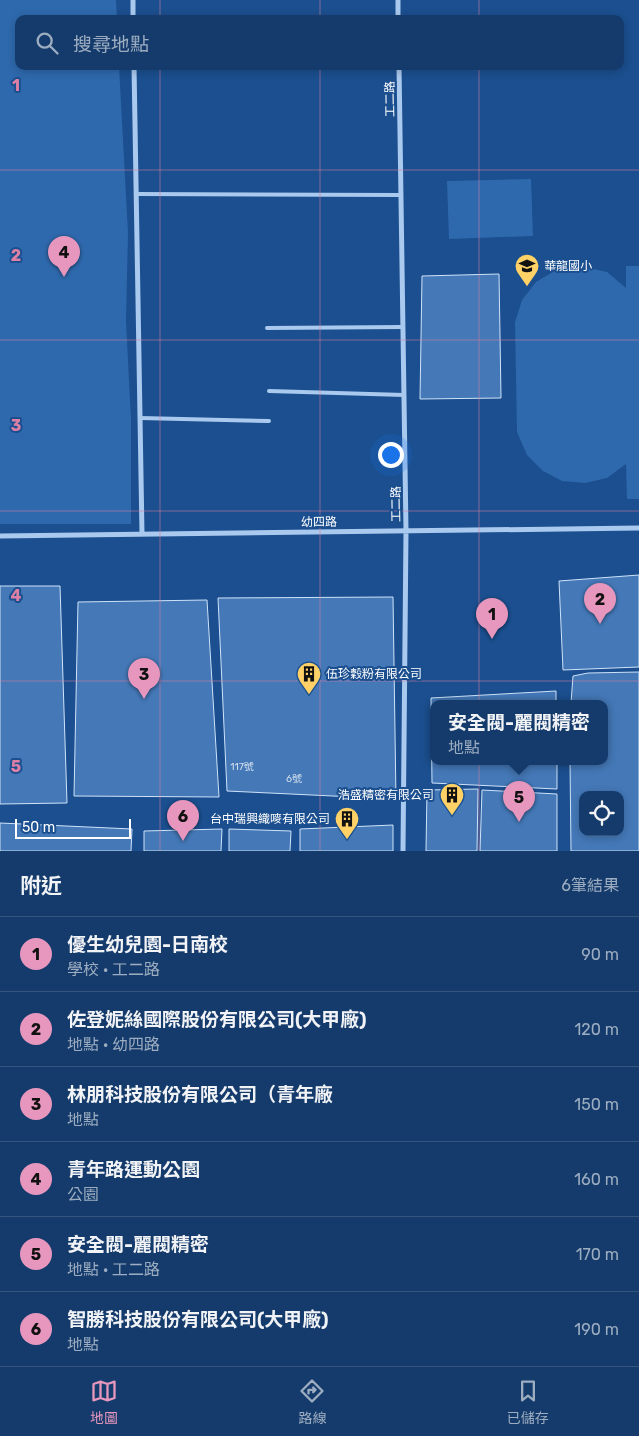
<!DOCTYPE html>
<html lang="zh-TW">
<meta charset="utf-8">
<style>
body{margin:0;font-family:Rubik,"Noto Sans TC",sans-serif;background:#1d4271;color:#f1f3f6}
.controls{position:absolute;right:15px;bottom:15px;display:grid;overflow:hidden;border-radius:10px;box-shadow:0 2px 8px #0003}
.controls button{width:45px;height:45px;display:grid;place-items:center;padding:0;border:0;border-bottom:1px solid #33557e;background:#143b6b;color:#f1f3f6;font:25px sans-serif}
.scale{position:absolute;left:15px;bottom:12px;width:116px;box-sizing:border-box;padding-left:5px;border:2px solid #fff;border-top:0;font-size:14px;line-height:18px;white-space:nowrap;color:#fff;-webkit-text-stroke:4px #1b4f8f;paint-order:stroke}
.you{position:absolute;left:390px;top:454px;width:18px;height:18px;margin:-12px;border:4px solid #fff;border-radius:50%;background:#1a73e8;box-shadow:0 0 0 8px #1a73e833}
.badge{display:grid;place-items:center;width:32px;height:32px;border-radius:50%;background:#e797bd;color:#111;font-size:16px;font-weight:700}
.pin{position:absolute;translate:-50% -41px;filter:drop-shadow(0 1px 2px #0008)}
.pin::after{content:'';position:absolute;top:26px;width:18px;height:15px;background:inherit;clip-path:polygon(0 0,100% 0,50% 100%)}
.popup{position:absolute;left:430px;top:700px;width:178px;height:65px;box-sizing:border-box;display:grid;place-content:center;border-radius:10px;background:#143b6b;filter:drop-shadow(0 1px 4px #0005);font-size:16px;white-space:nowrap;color:#9dadc1}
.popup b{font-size:19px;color:#f1f3f6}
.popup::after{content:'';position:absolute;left:50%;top:100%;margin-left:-10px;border:10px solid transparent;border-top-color:#143b6b}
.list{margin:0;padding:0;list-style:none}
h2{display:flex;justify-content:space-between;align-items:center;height:65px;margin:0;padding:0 20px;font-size:21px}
h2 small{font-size:16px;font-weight:400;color:#9dadc1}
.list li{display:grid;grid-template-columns:32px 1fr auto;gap:15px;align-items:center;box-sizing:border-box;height:75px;padding:0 20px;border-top:1px solid #33557e}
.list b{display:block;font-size:19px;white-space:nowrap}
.list p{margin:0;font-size:16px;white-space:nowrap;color:#9dadc1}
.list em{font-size:16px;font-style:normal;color:#9dadc1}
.icon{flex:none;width:28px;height:28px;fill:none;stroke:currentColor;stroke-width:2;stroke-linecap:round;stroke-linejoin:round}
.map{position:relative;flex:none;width:639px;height:851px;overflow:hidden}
.search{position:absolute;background:#143b6b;box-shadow:0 2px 8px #0003;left:15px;right:15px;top:15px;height:55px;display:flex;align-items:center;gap:12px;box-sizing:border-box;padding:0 18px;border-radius:10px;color:#9dadc1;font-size:19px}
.sheet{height:515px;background:#143b6b}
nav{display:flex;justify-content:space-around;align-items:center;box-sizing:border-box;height:70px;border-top:1px solid #33557e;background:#143b6b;font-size:14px;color:#9dadc1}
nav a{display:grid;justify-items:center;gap:2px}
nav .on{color:#e797bd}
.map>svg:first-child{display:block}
.green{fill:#2e69ad}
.building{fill:#4478b7;stroke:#cfe3fa;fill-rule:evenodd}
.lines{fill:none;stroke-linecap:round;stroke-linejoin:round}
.service{stroke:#a9c9ee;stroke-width:4}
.minor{stroke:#a9c9ee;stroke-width:5}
.grid{fill:none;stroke:#dd80a5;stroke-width:1;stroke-opacity:0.55}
.labels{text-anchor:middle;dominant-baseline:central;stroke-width:4;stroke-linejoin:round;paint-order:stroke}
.number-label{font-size:10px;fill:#d0dded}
.street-label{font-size:12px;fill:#fff;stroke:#1b4f8f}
.poi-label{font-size:12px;fill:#fff;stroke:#1b4f8f;text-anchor:start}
.grid-label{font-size:16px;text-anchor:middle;font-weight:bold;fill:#dd80a5;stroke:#1b4f8f;stroke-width:4;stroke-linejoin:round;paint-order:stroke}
</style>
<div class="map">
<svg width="639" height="851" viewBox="0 0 639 851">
<rect width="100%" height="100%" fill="#1b4f8f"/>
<path class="green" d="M0 0H116L117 19H19V66H119L128 233 126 321 131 420V524H0Z
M531 179 533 236 449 239 447 181Z
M580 266 607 272 626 288V266H639V499H627L626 464 607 478 585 483 562 481 543 471 527 455 517 432 515 322 522 300 536 282 556 270Z"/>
<path class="building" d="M499 274 501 398 420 399 422 276Z
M639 575V667L563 670 559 581Z
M0 586H60L67 803 0 804Z
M393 597 396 799 227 791 218 598Z
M207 600 219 797 74 796 78 602Z
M639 672V851H571L570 761H604V703H571L573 676 588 673ZM583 795H620V832H583Z
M556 691V703H434V761H557V789L432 783 431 698Z
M478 789 477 851H426L427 790Z
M482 790 557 794V851H480Z
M0 823 132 829 131 851H0Z
M393 825V851H300V829Z
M222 829 221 851H144V831Z
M229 829 291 831 290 851H229Z"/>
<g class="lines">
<path class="service" d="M136 194 401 195
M267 328 403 327
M269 391 404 395
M140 418 269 421"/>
<path class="minor" d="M133 0V19
M398 0V19
M134 66 142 534
M399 66 406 531 403 851
M0 536 639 528"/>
</g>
<path class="grid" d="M160 0V19M320 0V19M479 0V19M160 66V851M320 66V851M479 66V851M0 170H639M0 340H639M0 511H639M0 681H639"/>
<defs>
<symbol id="school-pin" viewBox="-11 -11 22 30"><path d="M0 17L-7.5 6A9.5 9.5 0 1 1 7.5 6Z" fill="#ffd166" stroke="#1b4f8f"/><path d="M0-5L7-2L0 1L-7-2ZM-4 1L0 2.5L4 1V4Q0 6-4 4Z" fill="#111"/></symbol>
<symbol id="building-pin" viewBox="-11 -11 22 30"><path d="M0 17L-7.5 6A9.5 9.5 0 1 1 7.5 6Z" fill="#ffd166" stroke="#1b4f8f"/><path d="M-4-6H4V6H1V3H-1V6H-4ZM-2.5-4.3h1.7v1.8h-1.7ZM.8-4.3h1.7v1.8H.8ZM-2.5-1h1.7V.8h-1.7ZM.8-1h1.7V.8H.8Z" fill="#111"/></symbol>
</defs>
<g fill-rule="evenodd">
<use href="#school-pin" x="513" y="252" width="28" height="38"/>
<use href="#building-pin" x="295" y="660" width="28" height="38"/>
<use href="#building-pin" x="438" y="781" width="28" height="38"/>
<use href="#building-pin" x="333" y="805" width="28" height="38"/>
</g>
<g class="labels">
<g class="number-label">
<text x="242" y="767">117號</text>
<text x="294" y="779">6號</text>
</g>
<g class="street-label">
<text transform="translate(390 99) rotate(-91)">工二路</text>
<text transform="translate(396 504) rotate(-91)">工二路</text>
<text transform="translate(319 522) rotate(-1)">幼四路</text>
</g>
<g class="poi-label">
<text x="544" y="266">華龍國小</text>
<text x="326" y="674">伍珍穀粉有限公司</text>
<text x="434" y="795" text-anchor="end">浩盛精密有限公司</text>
<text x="330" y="819" text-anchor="end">台中瑞興織嘜有限公司</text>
</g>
</g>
<g class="grid-label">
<text x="16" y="91">1</text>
<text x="16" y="261">2</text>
<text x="16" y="431">3</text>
<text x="16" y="601">4</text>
<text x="16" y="772">5</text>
</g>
</svg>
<div class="controls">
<button><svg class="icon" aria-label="locate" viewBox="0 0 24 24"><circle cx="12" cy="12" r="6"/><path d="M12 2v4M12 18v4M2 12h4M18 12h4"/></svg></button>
</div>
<div class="scale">50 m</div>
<div class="you"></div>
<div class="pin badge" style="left:492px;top:639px">1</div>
<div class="pin badge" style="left:600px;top:624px">2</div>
<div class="pin badge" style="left:144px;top:699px">3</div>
<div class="pin badge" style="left:64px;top:277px">4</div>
<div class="pin badge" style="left:519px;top:822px">5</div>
<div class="popup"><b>安全閥-麗閥精密</b>地點</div>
<div class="pin badge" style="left:183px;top:841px">6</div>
<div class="search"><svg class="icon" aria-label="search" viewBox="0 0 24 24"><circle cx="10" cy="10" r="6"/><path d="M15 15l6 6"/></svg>搜尋地點</div>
</div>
<section class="sheet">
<h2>附近<small>6筆結果</small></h2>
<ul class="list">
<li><span class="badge">1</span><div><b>優生幼兒園-日南校</b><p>學校 · 工二路</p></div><em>90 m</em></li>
<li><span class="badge">2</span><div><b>佐登妮絲國際股份有限公司(大甲廠)</b><p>地點 · 幼四路</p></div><em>120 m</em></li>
<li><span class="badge">3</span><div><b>林朋科技股份有限公司（青年廠</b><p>地點</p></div><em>150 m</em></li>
<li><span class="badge">4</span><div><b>青年路運動公園</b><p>公園</p></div><em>160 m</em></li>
<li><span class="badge">5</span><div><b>安全閥-麗閥精密</b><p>地點 · 工二路</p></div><em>170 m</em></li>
<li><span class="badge">6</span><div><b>智勝科技股份有限公司(大甲廠)</b><p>地點</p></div><em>190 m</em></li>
</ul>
</section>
<nav>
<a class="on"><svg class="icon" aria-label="map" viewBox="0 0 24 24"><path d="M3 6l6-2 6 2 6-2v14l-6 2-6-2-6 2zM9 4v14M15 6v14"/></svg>地圖</a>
<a><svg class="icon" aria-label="directions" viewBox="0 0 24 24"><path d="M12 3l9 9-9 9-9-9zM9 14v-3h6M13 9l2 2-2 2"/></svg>路線</a>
<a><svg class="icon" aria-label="saved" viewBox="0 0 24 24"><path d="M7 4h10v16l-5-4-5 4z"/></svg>已儲存</a>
</nav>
